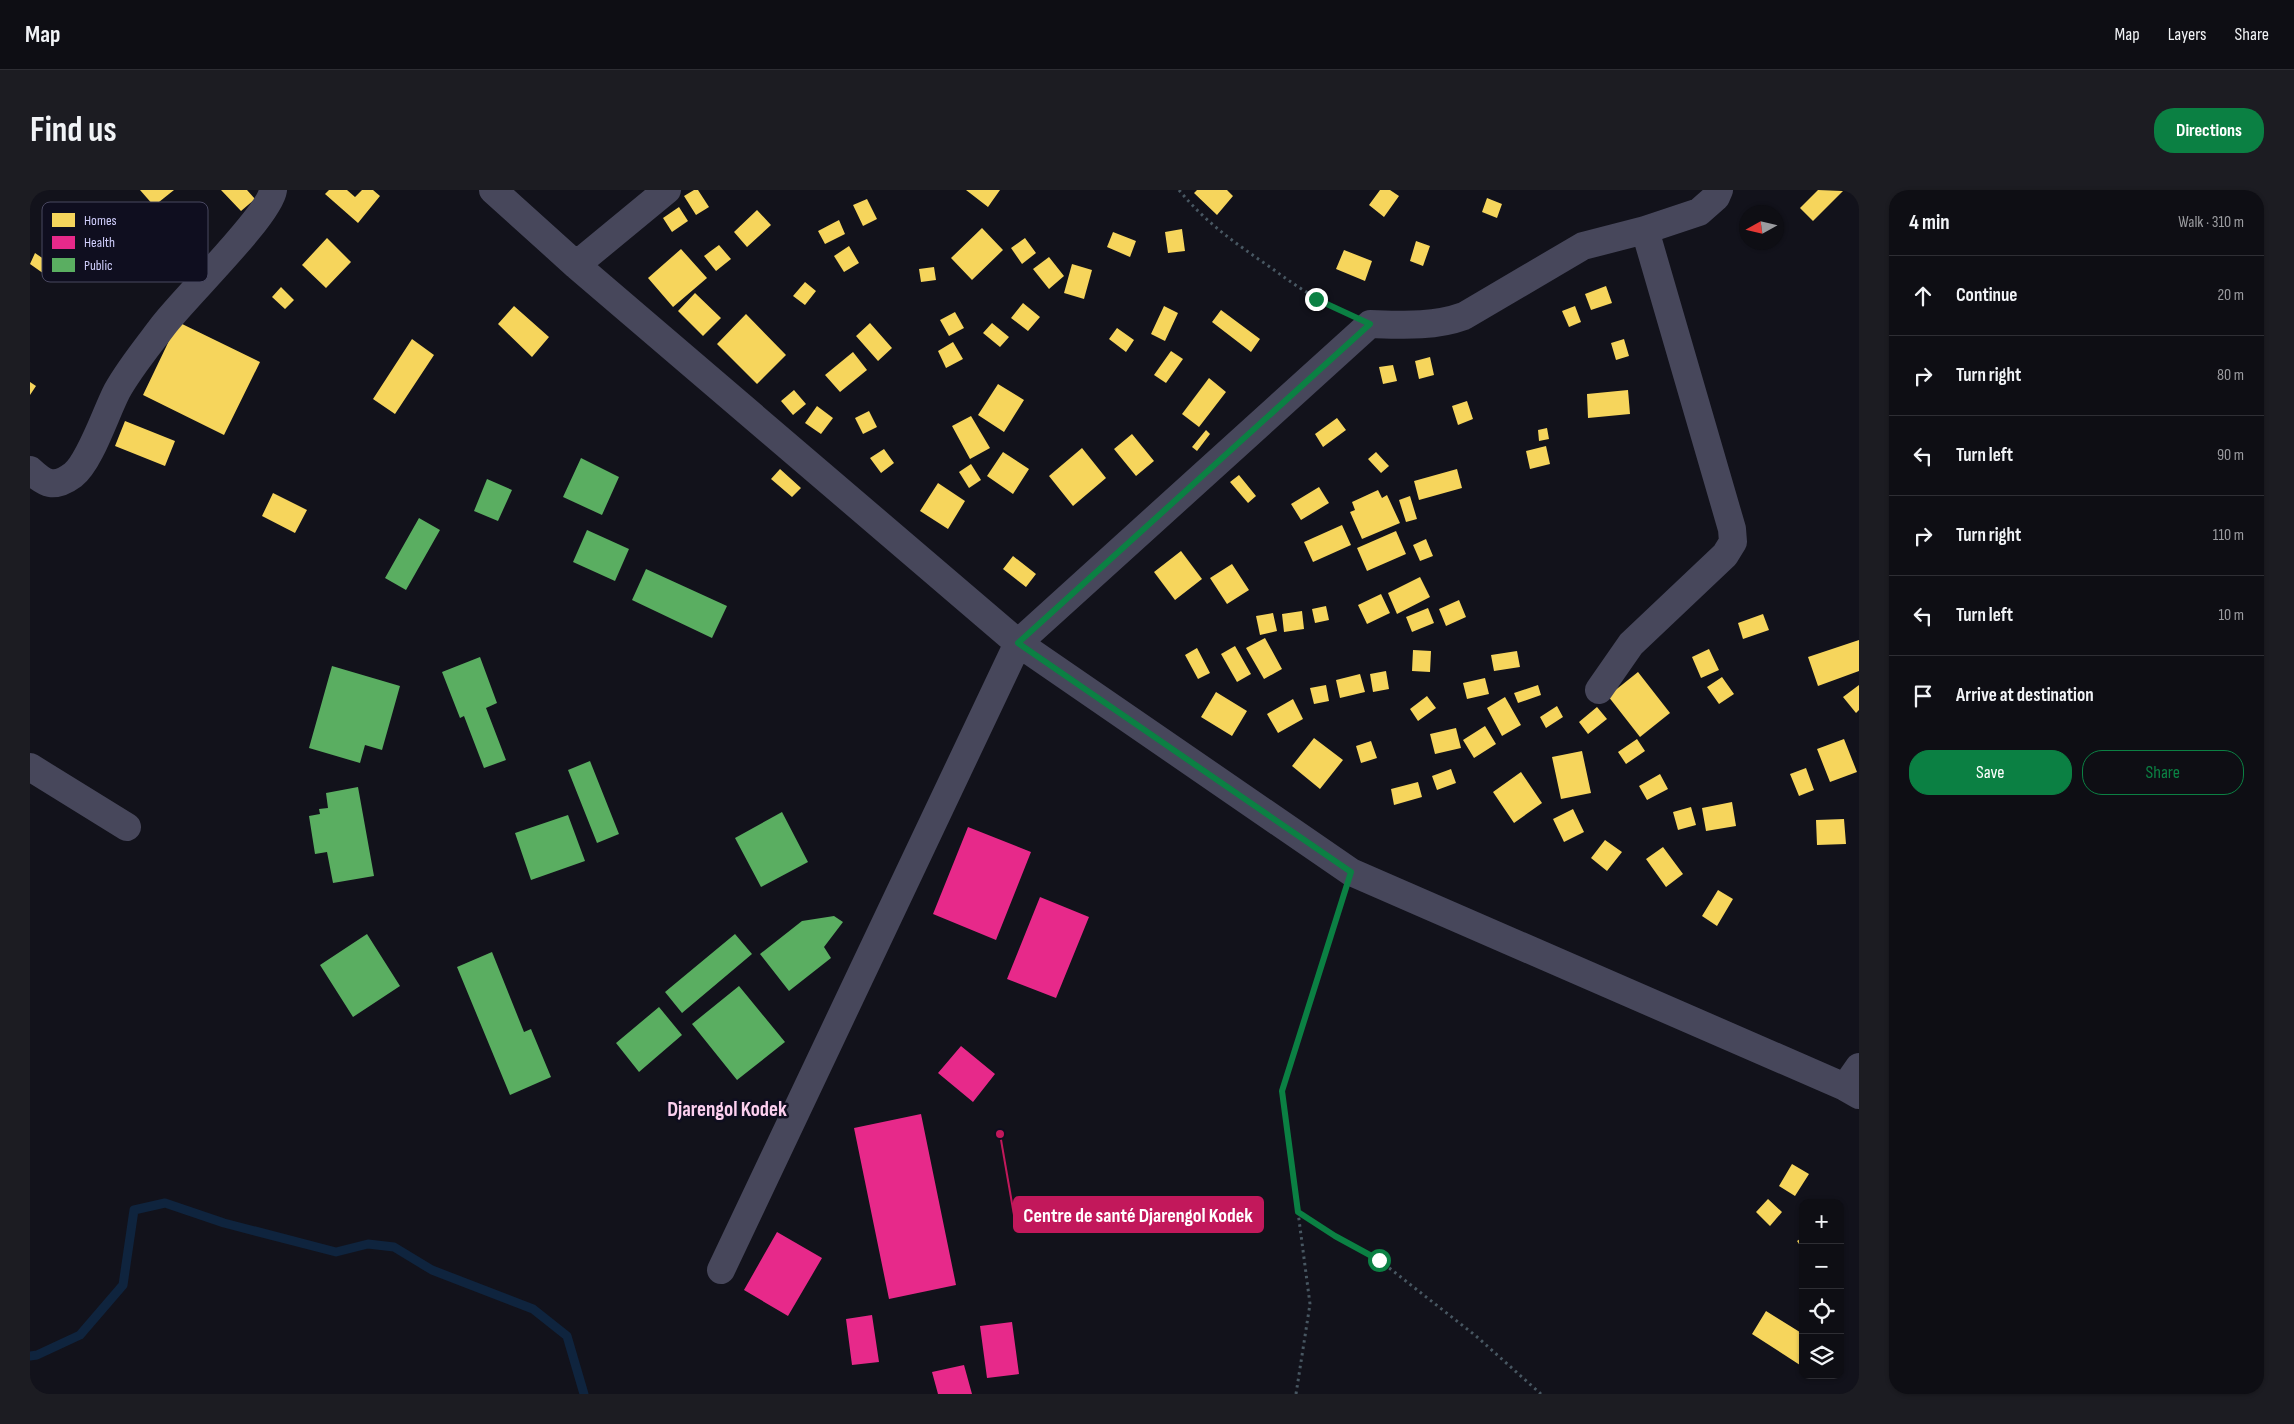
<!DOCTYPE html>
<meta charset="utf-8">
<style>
body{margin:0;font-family:"Sofia Sans Condensed",sans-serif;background:#1c1c22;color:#f1f3f6}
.controls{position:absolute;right:15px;bottom:15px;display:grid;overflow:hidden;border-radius:10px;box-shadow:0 1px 4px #0004}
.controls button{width:45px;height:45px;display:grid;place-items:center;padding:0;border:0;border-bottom:1px solid #2e2e34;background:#0e0e14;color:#f1f3f6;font:25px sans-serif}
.compass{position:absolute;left:1709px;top:15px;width:45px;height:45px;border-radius:50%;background:#0e0e14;box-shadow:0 1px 4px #0004;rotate:262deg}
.stop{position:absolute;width:15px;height:15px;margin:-11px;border:4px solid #0b8043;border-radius:50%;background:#fff}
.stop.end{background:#0b8043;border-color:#fff;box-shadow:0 1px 5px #0008}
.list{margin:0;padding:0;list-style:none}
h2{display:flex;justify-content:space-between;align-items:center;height:65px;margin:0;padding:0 20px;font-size:21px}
h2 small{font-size:16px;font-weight:400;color:#9b9ca0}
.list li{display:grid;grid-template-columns:32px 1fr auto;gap:15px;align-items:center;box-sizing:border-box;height:80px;padding:0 20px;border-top:1px solid #2e2e34}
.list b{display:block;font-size:19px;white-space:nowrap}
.list em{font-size:16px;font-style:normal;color:#9b9ca0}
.actions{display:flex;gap:10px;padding:15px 20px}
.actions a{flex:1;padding:11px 0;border:1px solid #0b8043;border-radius:20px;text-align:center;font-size:18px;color:#0b8043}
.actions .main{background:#0b8043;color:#fff}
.icon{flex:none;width:28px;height:28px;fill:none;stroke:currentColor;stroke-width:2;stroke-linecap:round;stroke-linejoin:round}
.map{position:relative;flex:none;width:1829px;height:1204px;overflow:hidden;border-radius:20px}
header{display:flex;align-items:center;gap:30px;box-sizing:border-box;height:70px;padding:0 25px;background:#0e0e14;border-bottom:1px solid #2e2e34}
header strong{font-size:24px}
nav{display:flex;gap:28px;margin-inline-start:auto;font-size:18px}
.intro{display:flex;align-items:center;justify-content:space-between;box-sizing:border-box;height:120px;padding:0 30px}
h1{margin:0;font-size:35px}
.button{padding:12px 22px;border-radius:20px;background:#0b8043;color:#fff;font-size:18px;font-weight:700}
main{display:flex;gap:30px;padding:0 30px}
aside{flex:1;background:#0e0e14;border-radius:20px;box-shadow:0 1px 4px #0004}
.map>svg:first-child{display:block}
.homes{fill:#f6d55c}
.health{fill:#e7298a}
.public{fill:#5aae61}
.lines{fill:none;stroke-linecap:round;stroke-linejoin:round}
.stream{stroke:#0f243e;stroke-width:9}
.path{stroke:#485762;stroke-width:3;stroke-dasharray:2.5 4;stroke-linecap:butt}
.street{stroke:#47475b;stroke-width:28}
.route{stroke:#0b8043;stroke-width:6}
.labels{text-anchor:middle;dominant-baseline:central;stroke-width:5;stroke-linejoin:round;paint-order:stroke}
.quarter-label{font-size:21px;font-weight:bold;fill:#fcd0ef;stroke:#0f0e1f}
.key{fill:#0f0e1f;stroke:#494861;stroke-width:1}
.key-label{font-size:14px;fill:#d0cefc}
.leader{fill:none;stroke:#c2185b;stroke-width:2}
.callout-dot{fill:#c2185b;stroke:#0f0e1f;stroke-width:2}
.callout{fill:#c2185b;stroke:#c2185b;stroke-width:2}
.callout-label{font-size:20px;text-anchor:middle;font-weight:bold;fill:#fff}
</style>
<header>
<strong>Map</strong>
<nav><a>Map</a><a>Layers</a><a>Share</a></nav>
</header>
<div class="intro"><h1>Find us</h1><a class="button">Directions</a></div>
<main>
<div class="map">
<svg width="1829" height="1204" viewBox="0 0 1829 1204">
<rect width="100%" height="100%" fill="#12121b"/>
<path class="homes" d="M110 0H144L124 16Z
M191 0H217L225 9 211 21Z
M299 0H317L325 7 332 0H343L350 6 328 33 295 4Z
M664 0H668L679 17 666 25 654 6Z
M936 0H970L958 17Z
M1167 0H1197L1203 6 1187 25 1164 3Z
M1350 0H1360L1369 6 1354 27 1339 15Z
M1788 0 1813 1 1783 31 1770 18Z
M1457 8 1472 14 1467 28 1452 22Z
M837 9 847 29 833 36 823 15Z
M649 17 658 31 642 42 633 28Z
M727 20 741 35 717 57 704 42Z
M809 30 815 44 795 54 788 41Z
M952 38 973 60 942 90 921 68Z
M1152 39 1155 61 1138 63 1135 42Z
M1083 42 1106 51 1100 67 1077 57Z
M297 48 321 72 296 98 272 75Z
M995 48 1006 63 992 74 981 58Z
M1386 51 1400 56 1393 76 1380 71Z
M689 55 701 69 686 81 674 66Z
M819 56 829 73 814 82 804 66Z
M651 59 677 88 643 117 618 88Z
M1314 60 1342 71 1335 91 1306 79Z
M5 63 24 76 17 86 0 74Z
M1019 67 1034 86 1019 99 1003 79Z
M1042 74 1062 80 1054 109 1034 103Z
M904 77 906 90 891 92 889 79Z
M775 92 786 101 775 115 763 106Z
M1576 96 1582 113 1561 120 1555 104Z
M251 97 264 110 255 119 242 107Z
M665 103 691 128 673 146 648 121Z
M993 113 1010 127 998 141 981 128Z
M484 116 519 147 502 167 468 134Z
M1134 116 1148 123 1135 151 1121 144Z
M1545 116 1551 132 1539 137 1532 121Z
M1191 120 1230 149 1221 162 1182 132Z
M925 122 934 138 919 146 910 130Z
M716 124 756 165 727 194 687 154Z
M148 132 230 172 194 245 113 205Z
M840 133 862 158 848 171 826 146Z
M962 133 979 147 970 157 953 143Z
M1087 138 1104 150 1096 162 1079 149Z
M382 149 404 165 365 224 343 209Z
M1594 149 1599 166 1586 170 1581 153Z
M923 152 933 169 916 178 908 161Z
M1141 161 1153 169 1136 193 1124 185Z
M823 162 837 180 810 202 795 185Z
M1400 167 1404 185 1389 189 1385 171Z
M1363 175 1367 191 1353 194 1349 177Z
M1179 188 1196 202 1169 237 1152 224Z
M0 192 6 196 0 205Z
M968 194 994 210 974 242 948 225Z
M764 200 776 214 763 225 751 211Z
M1598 200 1600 224 1558 228 1557 204Z
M1437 211 1443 229 1428 235 1422 216Z
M787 216 803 228 791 244 775 233Z
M839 221 847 237 833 244 825 228Z
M941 226 960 258 940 269 922 236Z
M1307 228 1316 240 1293 257 1285 244Z
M95 231 145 251 135 276 85 256Z
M1517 238 1519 249 1509 251 1508 240Z
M1176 240 1180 244 1167 261 1162 257Z
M1102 244 1124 271 1106 286 1084 259Z
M1516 256 1520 274 1500 279 1496 261Z
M1052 258 1076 288 1043 316 1019 286Z
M854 259 864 273 851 283 840 268Z
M973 262 999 279 983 304 957 286Z
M1346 262 1359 276 1351 283 1338 269Z
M941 274 951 290 939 298 929 282Z
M750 279 771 298 762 307 741 289Z
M1427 279 1432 298 1389 310 1384 291Z
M1209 285 1226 306 1218 313 1200 292Z
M908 293 935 311 918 339 890 321Z
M1289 297 1299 313 1271 330 1261 314Z
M1348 300 1352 308 1357 305 1370 333 1332 349 1320 322 1325 320 1322 312Z
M243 303 277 320 265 343 232 326Z
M1380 306 1387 329 1376 332 1369 310Z
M1312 335 1321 355 1283 372 1274 352Z
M1366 341 1376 364 1337 381 1327 358Z
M1396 349 1403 366 1390 371 1383 355Z
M1151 361 1172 389 1145 410 1124 382Z
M983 366 1006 384 996 397 973 379Z
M1202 374 1219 400 1197 414 1180 388Z
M1390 387 1400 407 1367 424 1358 403Z
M1351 404 1360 423 1337 434 1328 415Z
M1429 410 1436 427 1416 436 1409 419Z
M1296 416 1299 430 1285 433 1282 419Z
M1398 418 1404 433 1382 442 1376 427Z
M1272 421 1274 439 1254 442 1252 424Z
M1243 423 1247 441 1230 445 1226 426Z
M1733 424 1739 440 1713 449 1708 433Z
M1235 448 1252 479 1234 489 1216 458Z
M1829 450V481L1788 496 1778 467Z
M1205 456 1221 484 1207 492 1191 464Z
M1167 458 1180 483 1168 489 1155 465Z
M1679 459 1689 480 1671 488 1662 467Z
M1383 460 1401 461 1400 482 1382 481Z
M1487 461 1490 477 1464 481 1461 465Z
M1356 481 1359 499 1343 502 1340 484Z
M1608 482 1640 523 1610 547 1578 506Z
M1330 484 1335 502 1310 508 1306 490Z
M1692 487 1704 504 1689 514 1677 497Z
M1455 488 1459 504 1437 509 1433 493Z
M1296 495 1299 511 1284 514 1280 498Z
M1508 495 1511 505 1488 513 1484 503Z
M1829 495V520L1826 523 1813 507Z
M1186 502 1217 521 1202 546 1171 527Z
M1397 506 1406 518 1388 531 1380 519Z
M1475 507 1491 535 1472 546 1457 518Z
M1263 509 1273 529 1248 543 1237 524Z
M1527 516 1533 527 1516 538 1510 527Z
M1567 517 1577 529 1558 544 1549 532Z
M1455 536 1466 554 1444 568 1433 550Z
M1426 538 1431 558 1405 564 1400 544Z
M1284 548 1313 570 1290 599 1262 576Z
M1607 549 1615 561 1596 574 1588 562Z
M1814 549 1827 582 1800 592 1787 559Z
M1341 551 1347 568 1331 573 1326 556Z
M1552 561 1561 603 1531 609 1522 567Z
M1776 578 1784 600 1769 606 1760 584Z
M1421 579 1426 593 1407 600 1402 586Z
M1491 582 1512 613 1484 633 1463 602Z
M1630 584 1638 599 1617 610 1609 596Z
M1388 592 1392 607 1364 615 1361 599Z
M1702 612 1706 636 1676 641 1672 618Z
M1661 617 1666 635 1648 640 1643 622Z
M1543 619 1554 642 1534 652 1523 629Z
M1814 629 1816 654 1787 655 1786 630Z
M1575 650 1592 662 1577 681 1561 668Z
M1633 657 1653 684 1636 697 1616 669Z
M1688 700 1703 709 1687 736 1672 726Z
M1762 974 1779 984 1765 1006 1749 996Z
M1738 1009 1752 1022 1740 1036 1726 1022Z
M1773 1047V1060L1767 1051Z
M1736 1121 1773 1144V1177L1722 1144Z"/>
<path class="health" d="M938 637 1001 662 966 750 903 724Z
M1010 707 1059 727 1026 808 977 789Z
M931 856 965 884 943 912 908 883Z
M891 924 926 1095 859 1109 824 938Z
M747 1042 792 1068 758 1126 714 1100Z
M842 1125 849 1172 822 1175 816 1129Z
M982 1132 989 1184 957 1188 950 1136Z
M934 1175 942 1204H908L902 1182Z"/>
<path class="public" d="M551 268 589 287 572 325 533 307Z
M457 289 482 300 468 331 444 321Z
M389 328 410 340 376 400 355 388Z
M557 340 599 359 585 391 543 372Z
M616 379 697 416 682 448 602 410Z
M450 467 467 513 456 518 476 570 454 578 434 526 430 528 412 482Z
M302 476 370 496 352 560 335 555 330 573 279 558Z
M560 571 589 644 567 653 538 580Z
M328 597 344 686 303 693 297 662 285 664 279 626 290 624 289 619 298 618 296 603Z
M752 622 778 672 731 697 705 648Z
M538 625 555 671 501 690 485 643Z
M804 726 813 732 794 757 801 768 759 801 730 764 772 731Z
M337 744 370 796 323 827 290 775Z
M705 744 722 764 652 823 635 802Z
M462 762 494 842 501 839 521 887 480 905 427 777Z
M709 796 755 852 707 890 662 834Z
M629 817 652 845 609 882 586 853Z"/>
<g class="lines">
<path class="stream" d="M0 1166 7 1165 50 1145 93 1095 104 1020 135 1013 194 1033 306 1062 338 1054 364 1057 402 1080 503 1119 537 1146 554 1204"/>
<path class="path" d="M1149 0C1176 33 1205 53 1240 77 1263 94 1285 109 1312 121
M1312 710 1252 901 1268 1021 1305 1046 1349 1070 1446 1146 1511 1204
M1266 1204 1280 1114 1268 1022"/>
<path class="street" d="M463 0 546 75 988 453 1321 682 1815 897 1829 905
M546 75 637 0
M0 280C15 294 24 299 43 285 60 272 76 222 87 201 99 179 118 156 133 136 153 109 240 25 243 0
M1569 500 1601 454 1695 365 1703 352 1702 339 1615 40
M0 577 97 637
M1815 897 1829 877
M691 1080 988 453 1340 134C1372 135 1404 137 1434 126L1553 56 1615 40 1669 22 1686 7 1689 0"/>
</g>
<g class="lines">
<path class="route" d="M1286 109 1340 134 988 453 1321 682 1252 901 1268 1022 1305 1046 1349 1070"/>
</g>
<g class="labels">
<g class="quarter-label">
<text x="697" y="919">Djarengol Kodek</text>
</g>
</g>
<rect x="12" y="12" width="166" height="80" rx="8" class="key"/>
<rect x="22" y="23" width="23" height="14" fill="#f6d55c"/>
<rect x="22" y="46" width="23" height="13" fill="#e7298a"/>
<rect x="22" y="68" width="23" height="14" fill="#5aae61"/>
<g class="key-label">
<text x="54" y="35">Homes</text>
<text x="54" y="57">Health</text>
<text x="54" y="80">Public</text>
</g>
<path class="leader" d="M970 944L984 1025"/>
<circle class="callout-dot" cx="970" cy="944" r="5"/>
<rect class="callout" x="984" y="1007" width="249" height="35" rx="5"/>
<g class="callout-label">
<text x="1108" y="1032">Centre de santé Djarengol Kodek</text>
</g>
</svg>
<div class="controls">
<button>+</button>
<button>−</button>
<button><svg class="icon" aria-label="locate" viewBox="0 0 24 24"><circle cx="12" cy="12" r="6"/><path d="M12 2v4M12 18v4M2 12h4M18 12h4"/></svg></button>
<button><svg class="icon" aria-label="layers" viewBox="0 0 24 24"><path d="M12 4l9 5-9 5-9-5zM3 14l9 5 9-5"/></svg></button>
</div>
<svg class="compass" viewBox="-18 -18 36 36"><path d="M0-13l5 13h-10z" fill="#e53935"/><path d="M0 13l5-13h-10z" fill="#9b9ca0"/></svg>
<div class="stop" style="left:1349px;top:1070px"></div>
<div class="stop end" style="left:1286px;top:109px"></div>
</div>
<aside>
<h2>4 min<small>Walk · 310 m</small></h2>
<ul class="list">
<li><svg class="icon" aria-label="ahead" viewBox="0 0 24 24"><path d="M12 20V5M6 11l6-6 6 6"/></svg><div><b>Continue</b></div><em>20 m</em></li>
<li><svg class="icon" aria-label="right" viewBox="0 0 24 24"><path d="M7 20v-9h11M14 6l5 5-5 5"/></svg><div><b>Turn right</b></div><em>80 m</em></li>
<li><svg class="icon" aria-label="left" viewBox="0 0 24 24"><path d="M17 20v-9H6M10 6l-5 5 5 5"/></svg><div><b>Turn left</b></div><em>90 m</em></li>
<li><svg class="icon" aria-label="right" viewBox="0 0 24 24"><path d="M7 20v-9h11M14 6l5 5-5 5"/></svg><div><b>Turn right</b></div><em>110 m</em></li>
<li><svg class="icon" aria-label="left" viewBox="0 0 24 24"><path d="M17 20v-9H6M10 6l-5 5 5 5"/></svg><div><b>Turn left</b></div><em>10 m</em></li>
<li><svg class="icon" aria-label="arrive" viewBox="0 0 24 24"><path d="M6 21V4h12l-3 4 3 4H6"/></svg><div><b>Arrive at destination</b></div></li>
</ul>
<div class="actions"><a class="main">Save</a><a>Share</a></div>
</aside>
</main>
